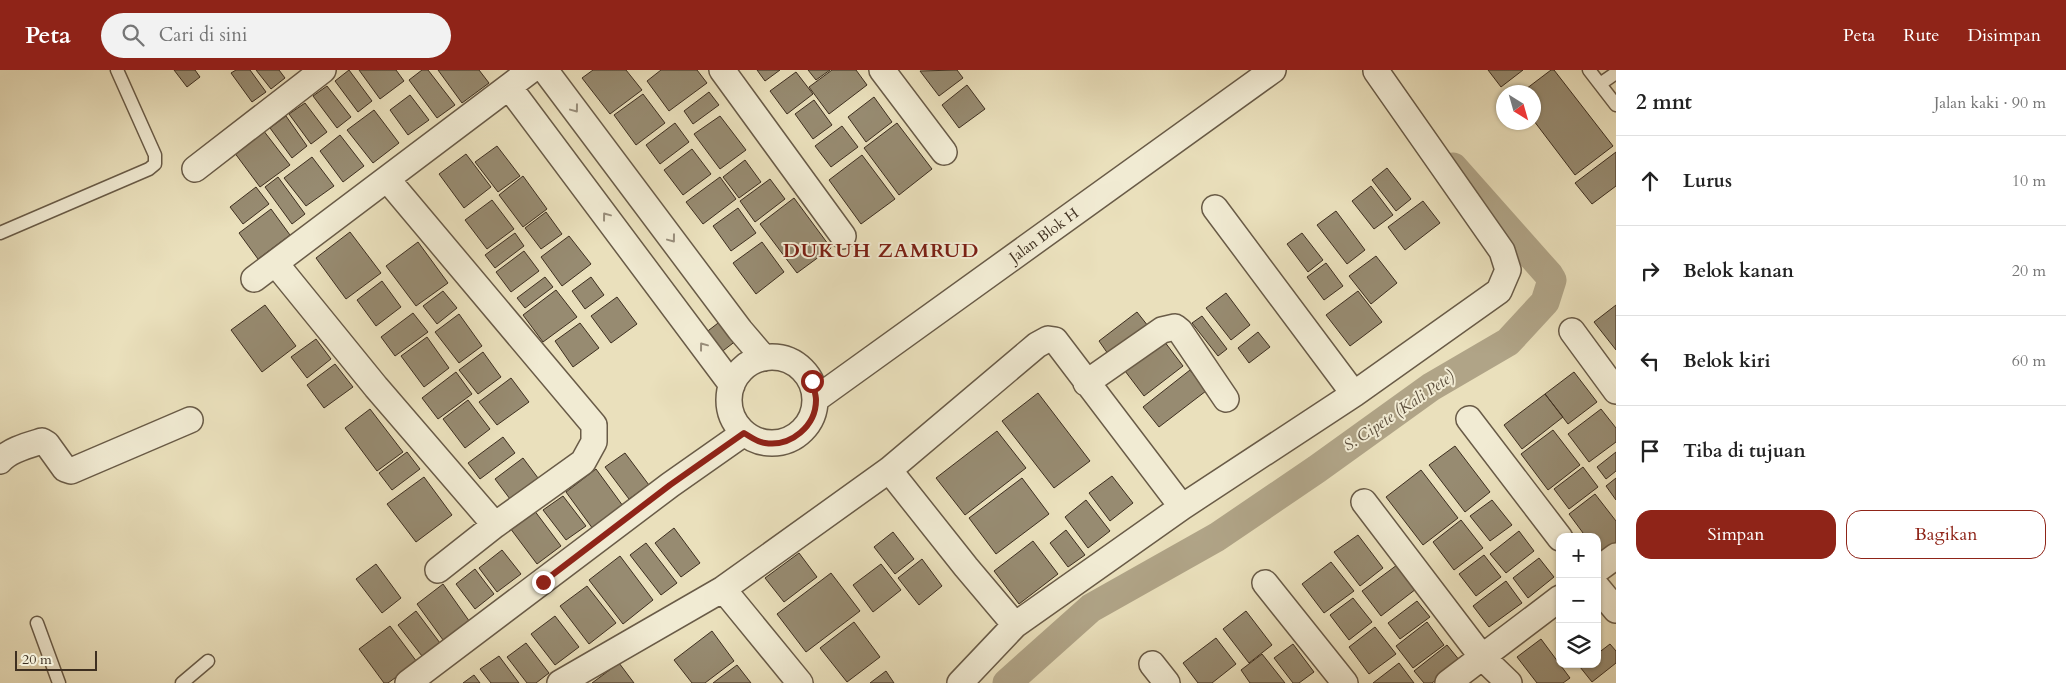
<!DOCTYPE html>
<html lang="id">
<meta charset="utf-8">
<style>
body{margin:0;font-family:Cardo,serif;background:#f2f2f2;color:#222}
.controls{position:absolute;right:15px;bottom:15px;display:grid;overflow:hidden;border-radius:10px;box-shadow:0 1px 4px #0004}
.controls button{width:45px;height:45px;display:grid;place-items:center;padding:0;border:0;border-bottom:1px solid #e0e0e0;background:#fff;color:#222;font:25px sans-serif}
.compass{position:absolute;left:1496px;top:15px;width:45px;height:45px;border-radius:50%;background:#fff;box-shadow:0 1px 4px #0004;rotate:143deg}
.scale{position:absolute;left:15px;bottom:12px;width:82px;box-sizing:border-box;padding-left:5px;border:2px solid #3e2f20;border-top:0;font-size:14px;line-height:18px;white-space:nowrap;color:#3e2f20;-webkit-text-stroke:4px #f1ebd3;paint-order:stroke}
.stop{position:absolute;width:15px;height:15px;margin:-11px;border:4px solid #8f2418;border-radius:50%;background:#fff}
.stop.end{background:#8f2418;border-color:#fff;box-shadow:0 1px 5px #0008}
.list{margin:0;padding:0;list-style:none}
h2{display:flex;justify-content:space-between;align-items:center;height:65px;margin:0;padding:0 20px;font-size:21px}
h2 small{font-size:16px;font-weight:400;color:#767676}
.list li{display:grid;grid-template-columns:32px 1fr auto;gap:15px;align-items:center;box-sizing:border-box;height:90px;padding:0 20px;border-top:1px solid #e0e0e0}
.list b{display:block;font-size:19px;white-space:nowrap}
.list em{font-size:16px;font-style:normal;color:#767676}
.actions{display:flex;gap:10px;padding:15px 20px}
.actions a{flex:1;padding:11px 0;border:1px solid #8f2418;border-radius:15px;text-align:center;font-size:18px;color:#8f2418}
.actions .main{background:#8f2418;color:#fff}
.icon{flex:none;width:28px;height:28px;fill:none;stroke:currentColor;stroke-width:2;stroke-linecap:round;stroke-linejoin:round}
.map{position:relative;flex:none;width:1616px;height:613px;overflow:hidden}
header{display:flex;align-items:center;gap:30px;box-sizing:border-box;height:70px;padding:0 25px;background:#8f2418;color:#fff}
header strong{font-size:24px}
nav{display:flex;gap:28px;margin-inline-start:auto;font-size:18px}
.search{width:350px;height:45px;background:#f2f2f2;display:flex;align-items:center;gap:12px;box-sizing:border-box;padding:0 18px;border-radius:28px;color:#767676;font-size:19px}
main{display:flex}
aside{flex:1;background:#fff}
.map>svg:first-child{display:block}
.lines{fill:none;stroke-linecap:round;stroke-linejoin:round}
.canal{stroke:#b0a487;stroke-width:29}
.building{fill:#978b71;stroke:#3e2f20}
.lane-casing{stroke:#695b47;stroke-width:15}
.street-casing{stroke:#695b47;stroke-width:28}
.lane{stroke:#f1ebd3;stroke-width:12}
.street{stroke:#f1ebd3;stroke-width:25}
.oneway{stroke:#988d7a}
.route{stroke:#8f2418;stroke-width:6}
.labels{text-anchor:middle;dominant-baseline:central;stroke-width:4;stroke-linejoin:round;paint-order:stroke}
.street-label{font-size:15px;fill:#3e2f20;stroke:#f1ebd3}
.water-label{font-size:16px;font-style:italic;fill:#5a4c3a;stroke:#f1ebd3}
.district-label{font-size:20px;font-weight:bold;letter-spacing:1px;fill:#7a1f14;stroke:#f1ebd3}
</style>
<header>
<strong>Peta</strong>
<div class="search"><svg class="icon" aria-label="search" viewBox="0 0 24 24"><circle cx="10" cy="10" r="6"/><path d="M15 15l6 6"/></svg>Cari di sini</div>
<nav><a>Peta</a><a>Rute</a><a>Disimpan</a></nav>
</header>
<main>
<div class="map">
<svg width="1616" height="613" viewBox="0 0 1616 613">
<rect width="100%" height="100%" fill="#eae0bc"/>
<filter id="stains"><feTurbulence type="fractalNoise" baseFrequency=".004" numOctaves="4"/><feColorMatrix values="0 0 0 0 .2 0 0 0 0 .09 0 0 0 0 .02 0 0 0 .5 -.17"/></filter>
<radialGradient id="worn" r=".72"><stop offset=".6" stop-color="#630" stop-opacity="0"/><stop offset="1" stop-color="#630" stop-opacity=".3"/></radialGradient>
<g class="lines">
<path class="canal" d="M1007 613 1091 538 1217 467 1317 399 1431 317 1508 272 1545 232 1552 210 1549 205 1453 97"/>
</g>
<path class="building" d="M174 0H195L200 7 187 17Z
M236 0H250L266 22 252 32 231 3Z
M256 0H279L285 8 271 19Z
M349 0 372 31 358 42 335 11Z
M359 0H396L404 11 380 29Z
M422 0H428L455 35 437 48 409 10Z
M438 0H479L489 13 462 33Z
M593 0H626L642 20 610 44 582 8Z
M661 0H697L707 13 669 41 647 11Z
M757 0H780L765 11Z
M808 0H830L816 10Z
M832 0H856L867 15 829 44 809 17Z
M957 0 963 8 939 26 920 1Z
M1488 0H1523L1501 17Z
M1551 0H1554L1613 76 1575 105 1534 51V22H1522Z
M796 2 813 24 787 44 770 21Z
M967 15 985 39 959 58 942 35Z
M327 16 351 47 337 58 313 26Z
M709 22 719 35 693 54 684 41Z
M643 24 665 53 636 75 614 45Z
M410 25 429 50 408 65 390 40Z
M874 27 892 52 866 72 848 47Z
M814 30 832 55 813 69 795 44Z
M305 33 327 62 311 74 289 44Z
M374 40 399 73 373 93 347 60Z
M286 46 307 76 292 88 270 58Z
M720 46 746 80 720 99 694 64Z
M675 53 689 72 660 94 646 75Z
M897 53 932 99 899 125 864 78Z
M842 56 858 77 831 97 815 76Z
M263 60 290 95 260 117 234 82Z
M340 65 364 96 343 112 320 81Z
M497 76 520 106 498 122 475 92Z
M692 79 711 104 683 125 664 100Z
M1616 82V116L1592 134 1575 113Z
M466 84 491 117 464 138 439 104Z
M862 85 895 129 861 154 829 110Z
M312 87 334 116 306 136 284 108Z
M745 90 761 112 739 128 723 107Z
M1387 98 1411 129 1396 141 1372 110Z
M523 106 547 139 523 157 499 125Z
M278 107 305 144 292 154 265 117Z
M720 107 736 129 703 154 686 132Z
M770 109 785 129 755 152 740 131Z
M1371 116 1393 145 1374 159 1352 131Z
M256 117 269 134 243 154 230 137Z
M794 128 831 178 797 203 760 154Z
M492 130 514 159 487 179 465 150Z
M1423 131 1440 153 1405 180 1388 157Z
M738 138 756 163 731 181 713 156Z
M271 139 290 165 258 189 239 163Z
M1336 141 1365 180 1347 194 1317 155Z
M546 142 562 164 541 179 525 158Z
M350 162 381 203 346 229 316 188Z
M515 163 524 176 495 198 485 185Z
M1302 163 1323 190 1308 202 1287 174Z
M569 166 591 194 562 216 541 187Z
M418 172 448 213 416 236 386 196Z
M762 172 784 202 756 224 733 193Z
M524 181 539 201 511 222 496 202Z
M1376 186 1397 213 1371 234 1349 206Z
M1326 193 1343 216 1324 230 1307 207Z
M545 207 553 217 525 238 517 228Z
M591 207 604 225 585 239 572 221Z
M382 211 401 237 376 256 357 230Z
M556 220 577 247 543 272 523 245Z
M443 221 457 238 437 254 423 236Z
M1358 221 1382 252 1350 276 1326 245Z
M1226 223 1250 255 1231 270 1206 238Z
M617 227 637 254 611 273 591 246Z
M265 235 296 276 262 302 231 260Z
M1616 235V280L1594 252Z
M1137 242 1152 261 1113 291 1099 271Z
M413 243 428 262 395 286 381 267Z
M459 244 482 276 459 293 435 262Z
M1202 246 1227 279 1218 286 1192 253Z
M722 250 737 270 715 287 700 267Z
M580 253 599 278 573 297 555 271Z
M1258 262 1270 277 1249 293 1238 278Z
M427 267 449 298 424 317 401 286Z
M1161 267 1183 296 1144 326 1122 297Z
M316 269 331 289 307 308 291 287Z
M483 282 501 307 478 324 459 300Z
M335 294 353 317 324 338 307 315Z
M1190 300 1206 321 1159 357 1143 337Z
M456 302 472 324 438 349 422 328Z
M1574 302 1597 332 1568 354 1545 324Z
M511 308 529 332 497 355 479 332Z
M1038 323 1090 391 1054 418 1002 351Z
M1545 324 1563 347 1522 379 1504 355Z
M468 330 490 359 465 378 443 349Z
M370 339 403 382 377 401 345 358Z
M1601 339 1616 358V372L1589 392 1568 364Z
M1553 360 1580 395 1548 420 1521 384Z
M997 361 1026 398 965 445 936 408Z
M503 367 515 383 480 409 468 393Z
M1455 376 1490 422 1465 442 1429 395Z
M407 382 420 399 392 420 379 403Z
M1616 382V401L1606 409 1597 397Z
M625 383 649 415 629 429 605 397Z
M523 388 538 408 510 429 495 409Z
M1583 397 1598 417 1569 439 1554 419Z
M596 399 623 436 593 459 566 422Z
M1421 400 1458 448 1423 475 1386 427Z
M1112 406 1133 433 1110 451 1089 423Z
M424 407 452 445 416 472 387 434Z
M1022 408 1049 444 996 484 969 448Z
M1616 408V430L1606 416Z
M1595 424 1616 451V474L1601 486 1597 481V467H1586L1569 444Z
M563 426 586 456 566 470 543 440Z
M1086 430 1110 461 1088 478 1065 447Z
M1492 430 1512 455 1490 471 1470 446Z
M534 440 561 476 537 494 510 458Z
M1461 450 1483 478 1454 500 1433 472Z
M674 458 700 493 681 507 655 473Z
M1066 460 1085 485 1068 497 1050 473Z
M1519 461 1534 481 1506 503 1490 484Z
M893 462 914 489 895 504 874 477Z
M1358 465 1383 498 1360 516 1334 482Z
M1033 471 1058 504 1019 534 994 501Z
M646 473 677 513 661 525 630 485Z
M502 480 521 504 497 522 479 498Z
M799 483 817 507 784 532 765 508Z
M1484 485 1501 507 1476 526 1459 504Z
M620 486 653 530 623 554 589 510Z
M1539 488 1554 507 1528 528 1513 508Z
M922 489 942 516 919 535 898 508Z
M1331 492 1354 521 1324 543 1302 514Z
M376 494 401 528 382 543 356 509Z
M881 494 901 520 873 542 853 515Z
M1397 495 1416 519 1381 546 1362 521Z
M475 499 494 524 475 539 456 514Z
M831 503 860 541 806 582 777 544Z
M1506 511 1522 533 1489 557 1473 536Z
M443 514 472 555 446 574 417 534Z
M587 516 616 553 589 574 560 536Z
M1353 528 1372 552 1349 570 1330 545Z
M1417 531 1430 547 1400 569 1388 553Z
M416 541 440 573 422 586 398 555Z
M1246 541 1272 575 1249 593 1223 559Z
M555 546 579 577 555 595 531 564Z
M854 552 880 587 847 612 820 578Z
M1427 552 1444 575 1413 598 1396 576Z
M390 556 417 592 388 613H384L359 579Z
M1375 557 1396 584 1369 604 1349 577Z
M712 561 734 591 705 613H692L674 590Z
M1216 568 1236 594 1212 613H1198L1183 593Z
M1541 569 1570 608 1563 613H1537L1517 587Z
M526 573 549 603 536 613H527L507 587Z
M1293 574 1314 602 1299 613H1293L1274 588Z
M1610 574 1616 581V593L1592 612 1580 597 1584 594H1597V584Z
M1447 575 1460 591 1432 613H1424L1414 601Z
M1262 584 1285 613H1250L1241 600Z
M499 586 519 613H491L480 599Z
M619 593 634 613H592Z
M1399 593 1414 613H1373Z
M737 595 751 613H713Z
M886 601 894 613H870Z
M474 605 480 613H463Z"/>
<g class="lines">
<defs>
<path id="lane" d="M1589 0 1616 35
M1600 14 1616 3
M0 163 149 99 155 94V85L117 0
M37 553 59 613
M182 613 208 591"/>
<path id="street" d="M545 0 740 260 764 288
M722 0 843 166
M882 0 944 82
M509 17 732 315
M195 99 323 0
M387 109 594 355V372L583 392 495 455 438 500
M1215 138 1354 324
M276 194 376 317 495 455
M254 209 531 0
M1572 261 1616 321
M729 330a43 43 0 1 1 86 0a43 43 0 1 1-86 0Z
M1086 313 1162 260 1175 257 1180 261 1226 329
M816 329 1273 0
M1469 349 1560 468
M0 391C9 380 29 375 42 371L47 374 65 399 71 401 190 350
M889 400 966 497 1015 555
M1364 432 1482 587 1509 613
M1597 500 1616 486
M1265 513 1345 613
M1597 517 1616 540
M723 519 800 613
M1152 594 1167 613
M408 613 670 415 744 363
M560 613 723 519 889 400 1037 275 1048 269 1055 270 1182 437
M960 613 1015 555 1182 437 1354 324 1499 221 1508 200 1502 181 1376 1
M1448 613 1560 528"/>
</defs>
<use href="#lane" class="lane-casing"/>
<use href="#street" class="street-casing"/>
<use href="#lane" class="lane"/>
<use href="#street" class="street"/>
</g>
<defs><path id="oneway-chevron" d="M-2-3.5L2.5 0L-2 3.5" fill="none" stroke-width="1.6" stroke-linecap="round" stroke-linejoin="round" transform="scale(1.25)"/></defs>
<g class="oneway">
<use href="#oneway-chevron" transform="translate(575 39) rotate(53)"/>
<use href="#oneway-chevron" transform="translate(606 146) rotate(-127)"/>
<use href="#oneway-chevron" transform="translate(672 169) rotate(53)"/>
<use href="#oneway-chevron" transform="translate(703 276) rotate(-127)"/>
</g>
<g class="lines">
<path class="route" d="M543 512 670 415 744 363C751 367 757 372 765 373 791 377 816 356 816 330 816 324 813 317 812 311"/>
</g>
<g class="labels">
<g class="street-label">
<text transform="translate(1044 165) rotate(-36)">Jalan Blok H</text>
</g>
<g class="water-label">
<text transform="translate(1399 341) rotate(-34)">S. Cipete (Kali Pete)</text>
</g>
<g class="district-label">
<text x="881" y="180">DUKUH ZAMRUD</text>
</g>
</g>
<rect width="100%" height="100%" filter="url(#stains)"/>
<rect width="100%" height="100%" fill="url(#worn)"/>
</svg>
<div class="controls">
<button>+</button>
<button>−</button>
<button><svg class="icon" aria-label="layers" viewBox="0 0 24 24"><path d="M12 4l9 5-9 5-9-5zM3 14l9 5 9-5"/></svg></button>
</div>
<svg class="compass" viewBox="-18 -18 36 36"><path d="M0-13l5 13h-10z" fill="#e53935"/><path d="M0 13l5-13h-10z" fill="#767676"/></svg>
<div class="scale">20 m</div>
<div class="stop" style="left:812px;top:311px"></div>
<div class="stop end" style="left:543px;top:512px"></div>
</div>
<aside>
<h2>2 mnt<small>Jalan kaki · 90 m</small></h2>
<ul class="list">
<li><svg class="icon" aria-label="ahead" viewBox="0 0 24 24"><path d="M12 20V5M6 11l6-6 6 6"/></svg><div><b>Lurus</b></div><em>10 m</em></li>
<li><svg class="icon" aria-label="right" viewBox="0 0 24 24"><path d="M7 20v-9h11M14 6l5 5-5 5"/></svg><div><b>Belok kanan</b></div><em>20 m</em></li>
<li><svg class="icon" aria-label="left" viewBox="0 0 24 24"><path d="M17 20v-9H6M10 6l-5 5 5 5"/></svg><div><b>Belok kiri</b></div><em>60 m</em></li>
<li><svg class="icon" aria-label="arrive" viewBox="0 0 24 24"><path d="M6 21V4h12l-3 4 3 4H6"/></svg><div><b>Tiba di tujuan</b></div></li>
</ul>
<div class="actions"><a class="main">Simpan</a><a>Bagikan</a></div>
</aside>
</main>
